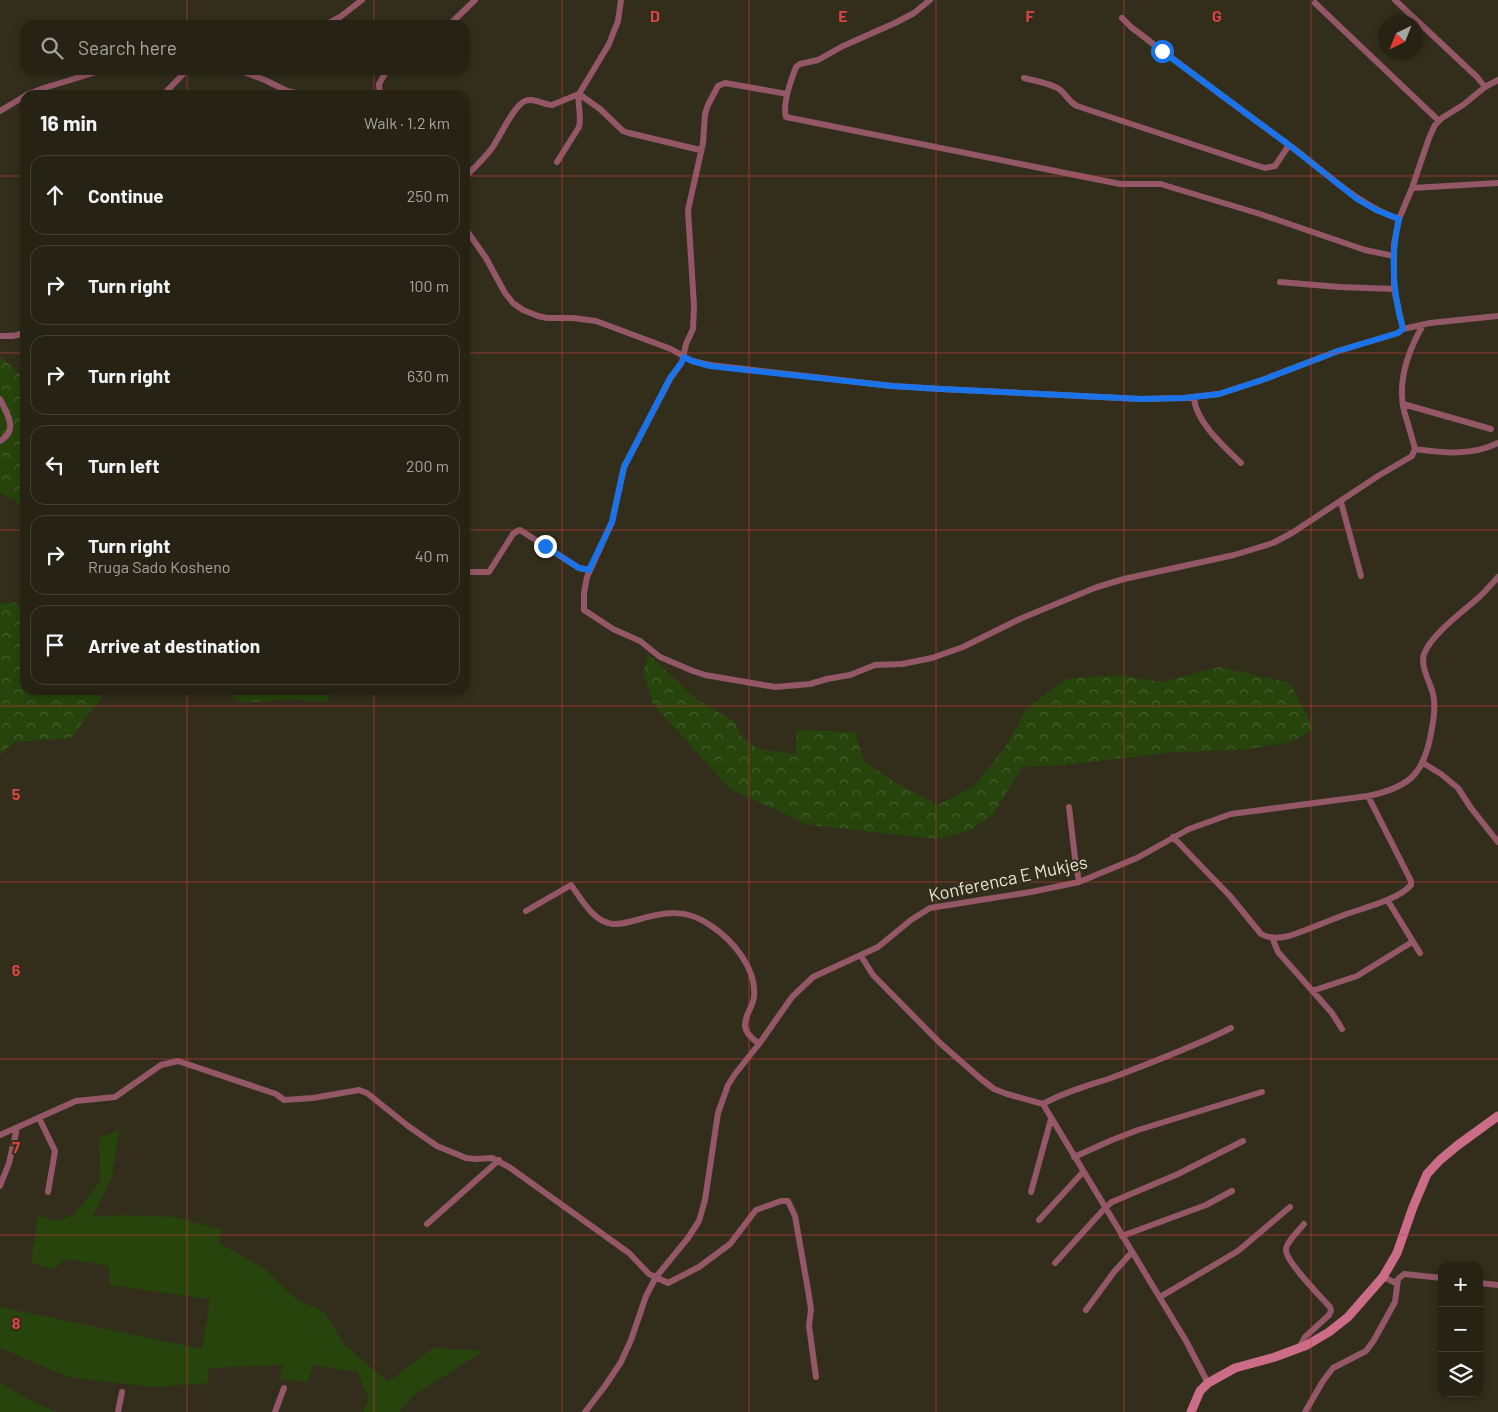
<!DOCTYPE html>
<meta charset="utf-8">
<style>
body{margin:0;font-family:Barlow,sans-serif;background:#322f22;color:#f1f3f6}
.controls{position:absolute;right:15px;bottom:15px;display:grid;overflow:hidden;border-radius:10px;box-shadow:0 2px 8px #0003}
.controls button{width:45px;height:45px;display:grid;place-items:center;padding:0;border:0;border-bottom:1px solid #423f34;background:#262214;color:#f1f3f6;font:25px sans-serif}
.compass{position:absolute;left:1378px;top:15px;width:45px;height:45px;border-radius:50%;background:#262214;box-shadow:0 2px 8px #0003;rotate:223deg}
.stop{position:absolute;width:15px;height:15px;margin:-11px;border:4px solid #1a73e8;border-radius:50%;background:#fff}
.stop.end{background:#1a73e8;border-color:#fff;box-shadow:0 1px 5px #0008}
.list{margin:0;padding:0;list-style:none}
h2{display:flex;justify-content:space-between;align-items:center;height:65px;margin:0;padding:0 20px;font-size:21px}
h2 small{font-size:16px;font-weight:400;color:#a4a4a0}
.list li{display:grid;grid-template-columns:32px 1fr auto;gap:15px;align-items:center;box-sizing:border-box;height:80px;margin:0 10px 10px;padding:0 10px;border:1px solid #423f34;border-radius:15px}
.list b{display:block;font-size:19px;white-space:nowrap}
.list p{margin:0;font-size:16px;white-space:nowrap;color:#a4a4a0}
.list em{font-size:16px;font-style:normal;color:#a4a4a0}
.icon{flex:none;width:28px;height:28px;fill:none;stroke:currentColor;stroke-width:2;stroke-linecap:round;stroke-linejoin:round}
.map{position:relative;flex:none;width:1498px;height:1412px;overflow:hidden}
.search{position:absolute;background:#262214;box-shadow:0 2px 8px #0003;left:20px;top:20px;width:450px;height:55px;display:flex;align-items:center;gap:12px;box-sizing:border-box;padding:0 18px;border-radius:15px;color:#a4a4a0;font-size:19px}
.panel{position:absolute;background:#262214;box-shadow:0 2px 8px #0003;left:20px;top:90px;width:450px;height:605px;border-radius:15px}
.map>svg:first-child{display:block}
.grass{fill:#27440c}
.forest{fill:url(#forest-crowns)}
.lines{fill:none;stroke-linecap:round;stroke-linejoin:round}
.street{stroke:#935767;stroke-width:6}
.secondary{stroke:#cb6c88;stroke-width:9}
.route{stroke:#1a73e8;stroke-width:6}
.grid{fill:none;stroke:#d94443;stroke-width:1;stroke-opacity:0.55}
.labels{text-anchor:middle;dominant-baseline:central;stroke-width:4;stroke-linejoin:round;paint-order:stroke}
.street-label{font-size:18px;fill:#e7e5d9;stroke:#322e1b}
.grid-label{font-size:16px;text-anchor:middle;font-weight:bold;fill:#d94443;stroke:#322e1b;stroke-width:4;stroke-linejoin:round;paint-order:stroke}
</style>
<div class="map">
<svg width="1498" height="1412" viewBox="0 0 1498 1412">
<defs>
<pattern id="forest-crowns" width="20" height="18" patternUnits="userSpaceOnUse" patternTransform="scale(1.25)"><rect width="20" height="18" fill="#27440c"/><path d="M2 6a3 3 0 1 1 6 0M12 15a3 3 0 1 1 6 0" fill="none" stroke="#465f2f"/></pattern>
</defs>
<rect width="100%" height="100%" fill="#322e1b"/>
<path class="grass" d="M119 1130 112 1177 92 1217 124 1215 175 1217 222 1230 219 1243 265 1269 297 1300 323 1311 345 1345 388 1382 433 1348 483 1351 412 1397 399 1412H362L369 1399 357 1372 314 1365 307 1382 280 1379 283 1365 208 1368V1383L151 1387 68 1377 0 1348V1307L202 1349 210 1299 109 1285V1266L65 1259 53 1270 31 1262 38 1216 58 1221 74 1215 100 1182 99 1138Z
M0 1382 26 1398 57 1412H0Z"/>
<path class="forest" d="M0 356 25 379V509L12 498 0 493Z
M15 602 25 609V690H107L71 738 15 742 0 755V604Z
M648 654 696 699 735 722 740 735 758 749 795 754 797 730 854 732 865 762 896 783 938 805 974 786 1006 746 1027 709 1065 679 1119 675 1161 682 1219 667 1290 683 1314 729 1291 742 1242 750 1173 752 1065 765 1022 767 992 816 968 831 938 839 809 825 730 789 653 704 643 672Z
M223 690H335L326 702 288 699 242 703Z"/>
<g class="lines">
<path class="street" d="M930 0 914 13 895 23 843 46 818 60 800 64 796 67C791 80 782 104 786 117L1120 184H1161L1167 186 1260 214 1365 250 1394 256
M1395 0 1477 77 1485 87
M1315 3 1439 121
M1122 18 1131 27C1183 67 1236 106 1289 145 1326 172 1356 204 1399 219
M325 25 340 17 362 0
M449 25 475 0
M239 70 267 81 287 91 305 95
M1024 78C1035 81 1050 83 1059 89 1066 94 1069 102 1077 106L1255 165 1265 168 1275 166 1289 145
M787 94 725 83 718 86 708 105 705 114 703 143 688 210 694 306 693 329 686 344 682 362 670 379 624 467 612 522 587 577 584 593V610L613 629 640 641 660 657 693 671 705 675 775 687 810 684 827 679 850 675 875 665 902 664 932 658 963 647 1022 618 1097 587 1124 579 1234 555 1273 543 1292 533 1378 476 1412 456 1415 449C1412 437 1408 424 1404 411 1397 381 1408 351 1423 325
M26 95 44 88 103 70
M163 95 187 70
M380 95 379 84 387 70
M0 111 25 96
M557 162 579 127C582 115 577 106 579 94L600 109 623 131 629 133 700 150
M465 177C474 168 484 159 492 148 500 137 514 105 525 101 534 97 543 105 552 105L579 94 609 44 618 21 621 0
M1412 188 1498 183
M465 228 486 258 505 293 513 303 523 310 538 316 547 318H573L596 321 671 349 692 361 710 365 892 386 941 389 1141 399 1184 398 1219 394 1265 379 1338 351 1398 333 1403 329 1430 323 1498 316
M1280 282 1339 287 1394 289
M1403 329 1394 289V244L1399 219 1412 188 1429 138 1435 125 1442 118 1463 105 1485 87 1498 80
M0 336C10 336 18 337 25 331
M1194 398C1196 422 1224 447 1241 463
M0 399C7 414 19 430 0 441
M1403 404 1491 429
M1415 449C1442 453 1473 456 1498 443
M1341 502 1361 576
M465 572H489L513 534 517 531 520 530 579 568 589 570
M1423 763 1441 774 1458 788 1471 808 1498 842
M1069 807 1075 858 1079 882
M1173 837 1230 896 1261 934C1269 939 1280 938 1289 936 1307 930 1325 922 1344 915 1363 908 1398 900 1411 885V881L1368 796
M1388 901 1420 953
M526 911 571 885C580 897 591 918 608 923 617 926 628 922 637 920 664 912 686 908 710 925 733 940 757 969 754 997 753 1007 744 1016 745 1026 746 1034 753 1039 759 1044
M1272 937 1278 952 1332 1013 1342 1029
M861 956 873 975 940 1043 981 1079 994 1089 1007 1094 1043 1104 1186 1341 1208 1383
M1312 991 1357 976 1412 942
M1043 1104C1064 1092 1087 1086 1111 1078 1151 1063 1193 1047 1231 1028
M39 1118 55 1151 48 1192
M0 1135 76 1101 115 1097 161 1065 178 1061 276 1094 284 1100 313 1098 359 1090 367 1093 408 1126 437 1146 466 1158 476 1159 492 1158 509 1167 629 1253 649 1274 668 1283 699 1267 730 1244 756 1210 781 1201H788L795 1216 808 1290 811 1309 809 1326 816 1377
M1074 1157 1112 1140 1138 1130 1262 1092
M0 1186 9 1163 17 1128
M1031 1192 1051 1119
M1039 1220 1083 1172
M427 1224 499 1160
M1122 1236 1206 1205 1232 1191
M1055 1263 1105 1208 1112 1202 1178 1174 1243 1141
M1383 1277 1396 1283
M1479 1283 1498 1285
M1160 1297 1238 1251 1290 1207
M1086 1310 1114 1272 1132 1252
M1299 1348 1305 1337 1329 1315 1331 1311 1330 1307C1321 1297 1286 1262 1286 1250 1285 1244 1300 1229 1304 1224
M118 1412 122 1392
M275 1412 284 1388
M585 1412 605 1386 621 1362 631 1340 646 1296 656 1277 688 1238 699 1221 705 1200 718 1113 728 1085 735 1074 759 1044 792 997 813 977 878 947 911 920 930 908 1031 892 1079 882 1137 858 1189 829 1231 814 1368 796C1412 787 1425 772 1432 728 1434 717 1436 705 1433 694 1430 682 1420 666 1424 654 1431 635 1462 612 1477 599 1485 592 1491 585 1498 577
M1305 1412 1323 1381 1333 1368 1366 1351 1374 1340 1395 1302 1398 1279 1404 1274 1442 1278"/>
<path class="secondary" d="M1191 1412 1200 1391 1208 1383 1235 1368 1275 1357 1307 1345 1329 1332 1348 1317 1383 1277 1397 1253 1413 1207 1427 1174 1440 1160 1458 1145 1498 1116"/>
</g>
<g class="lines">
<path class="route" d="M545 546 579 568 589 570 612 522 624 467 670 378 682 362 684 357 692 361 710 366 892 386 941 389 1141 399 1184 398 1219 394 1265 379 1338 351 1398 333 1403 329C1393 293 1390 256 1399 219L1376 210 1357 199 1289 145 1162 51"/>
</g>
<path class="grid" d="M187 0V25M374 0V25M562 0V1412M749 0V1412M936 0V1412M1124 0V1412M1311 0V1412M187 70V95M374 70V95M0 176H25M465 176H1498M0 353H25M465 353H1498M0 530H25M465 530H1498M187 690V1412M374 690V1412M0 706H1498M0 882H1498M0 1059H1498M0 1235H1498"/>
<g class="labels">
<g class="street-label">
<text transform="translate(1008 878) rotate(-12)">Konferenca E Mukjes</text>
</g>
</g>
<g class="grid-label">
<text x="655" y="22">D</text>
<text x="843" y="22">E</text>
<text x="1030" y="22">F</text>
<text x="1217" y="22">G</text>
<text x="16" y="800">5</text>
<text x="16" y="976">6</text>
<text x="16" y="1153">7</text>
<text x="16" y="1329">8</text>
</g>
</svg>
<div class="controls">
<button>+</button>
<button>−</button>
<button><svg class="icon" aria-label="layers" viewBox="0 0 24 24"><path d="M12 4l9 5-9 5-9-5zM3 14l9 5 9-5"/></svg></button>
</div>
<svg class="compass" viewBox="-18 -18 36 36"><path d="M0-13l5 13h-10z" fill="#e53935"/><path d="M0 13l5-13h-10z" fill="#a4a4a0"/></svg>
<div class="stop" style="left:1162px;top:51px"></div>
<div class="stop end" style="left:545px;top:546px"></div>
<div class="search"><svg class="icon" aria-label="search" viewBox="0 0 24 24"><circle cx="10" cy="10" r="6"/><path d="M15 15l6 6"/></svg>Search here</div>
<section class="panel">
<h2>16 min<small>Walk · 1.2 km</small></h2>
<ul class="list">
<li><svg class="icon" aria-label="ahead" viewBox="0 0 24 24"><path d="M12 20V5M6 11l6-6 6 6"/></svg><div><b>Continue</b></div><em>250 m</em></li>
<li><svg class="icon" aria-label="right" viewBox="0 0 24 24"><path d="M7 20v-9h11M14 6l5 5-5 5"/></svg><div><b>Turn right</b></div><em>100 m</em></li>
<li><svg class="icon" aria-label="right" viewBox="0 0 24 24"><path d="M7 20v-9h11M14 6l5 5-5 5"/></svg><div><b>Turn right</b></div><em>630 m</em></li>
<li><svg class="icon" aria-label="left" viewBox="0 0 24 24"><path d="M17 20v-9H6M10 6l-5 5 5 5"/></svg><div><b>Turn left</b></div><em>200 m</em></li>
<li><svg class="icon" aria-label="right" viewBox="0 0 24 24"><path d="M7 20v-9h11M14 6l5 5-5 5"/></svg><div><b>Turn right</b><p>Rruga Sado Kosheno</p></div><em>40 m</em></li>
<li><svg class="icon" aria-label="arrive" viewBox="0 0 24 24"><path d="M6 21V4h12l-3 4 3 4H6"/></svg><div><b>Arrive at destination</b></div></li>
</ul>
</section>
</div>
